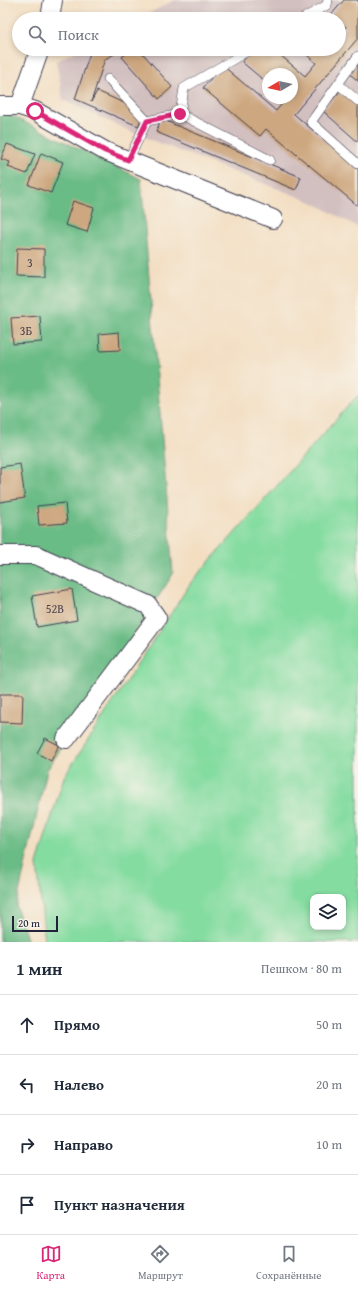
<!DOCTYPE html>
<html lang="ru">
<meta charset="utf-8">
<style>
body{margin:0;font-family:"Gentium Book Plus",serif;background:#f6f6f7;color:#1f2937}
.controls{position:absolute;right:12px;bottom:12px;display:grid;overflow:hidden;border-radius:8px;box-shadow:0 2px 6px #0003}
.controls button{width:36px;height:36px;display:grid;place-items:center;padding:0;border:0;border-bottom:1px solid #e0e1e3;background:#fff;color:#1f2937;font:20px sans-serif}
.compass{position:absolute;left:262px;top:68px;width:36px;height:36px;border-radius:50%;background:#fff;box-shadow:0 2px 6px #0003;rotate:261deg}
.scale{position:absolute;left:12px;bottom:10px;width:46px;box-sizing:border-box;padding-left:4px;border:2px solid #22223b;border-top:0;font-size:11px;line-height:14px;white-space:nowrap;color:#22223b;-webkit-text-stroke:3px #f7f3e8;paint-order:stroke}
.stop{position:absolute;width:12px;height:12px;margin:-9px;border:3px solid #db2777;border-radius:50%;background:#fff}
.stop.end{background:#db2777;border-color:#fff;box-shadow:0 1px 4px #0008}
.list{margin:0;padding:0;list-style:none}
h2{display:flex;justify-content:space-between;align-items:center;height:52px;margin:0;padding:0 16px;font-size:17px}
h2 small{font-size:13px;font-weight:400;color:#747a83}
.list li{display:grid;grid-template-columns:26px 1fr auto;gap:12px;align-items:center;box-sizing:border-box;height:60px;padding:0 16px;border-top:1px solid #e0e1e3}
.list b{display:block;font-size:15px;white-space:nowrap}
.list em{font-size:13px;font-style:normal;color:#747a83}
.icon{flex:none;width:22px;height:22px;fill:none;stroke:currentColor;stroke-width:2;stroke-linecap:round;stroke-linejoin:round}
.map{position:relative;flex:none;width:358px;height:942px;overflow:hidden}
.search{position:absolute;background:#fff;box-shadow:0 2px 6px #0003;left:12px;right:12px;top:12px;height:44px;display:flex;align-items:center;gap:10px;box-sizing:border-box;padding:0 14px;border-radius:22px;color:#747a83;font-size:15px}
.sheet{height:292px;background:#fff}
nav{display:flex;justify-content:space-around;align-items:center;box-sizing:border-box;height:56px;border-top:1px solid #e0e1e3;background:#fff;font-size:11px;color:#747a83}
nav a{display:grid;justify-items:center;gap:2px}
nav .on{color:#db2777}
.map>svg:first-child{display:block}
.industrial{fill:#d2bfc0;fill-rule:evenodd}
.green{fill:#84dca0;stroke:#537f6e;fill-rule:evenodd}
.forest{fill:#6bbc86;stroke:#466f60}
.building{fill:#cda780}
.lines{fill:none;stroke-linecap:round;stroke-linejoin:round}
.service-casing{stroke:#413e4f;stroke-width:10}
.minor-casing{stroke:#413e4f;stroke-width:20}
.service{stroke:#fff;stroke-width:9}
.minor{stroke:#fff;stroke-width:18}
.route{stroke:#db2777;stroke-width:5}
.labels{text-anchor:middle;dominant-baseline:central;stroke-width:3;stroke-linejoin:round;paint-order:stroke}
.number-label{font-size:12px;fill:#4d434c}
</style>
<div class="map">
<svg width="358" height="942" viewBox="0 0 358 942">
<rect width="100%" height="100%" fill="#f7f3e8"/>
<filter id="ink" filterUnits="userSpaceOnUse"><feTurbulence type="fractalNoise" baseFrequency=".025" numOctaves="2"/><feDisplacementMap in="SourceGraphic" scale="8" xChannelSelector="R" yChannelSelector="G"/><feConvolveMatrix kernelMatrix="1 2 1 2 8 2 1 2 1" color-interpolation-filters="sRGB"/></filter>
<filter id="wash" filterUnits="userSpaceOnUse"><feTurbulence type="fractalNoise" baseFrequency=".012" numOctaves="4" result="noise"/><feDisplacementMap in="SourceGraphic" scale="16" xChannelSelector="R" yChannelSelector="G"/><feGaussianBlur stdDeviation="0.9" result="paint"/><feColorMatrix in="noise" values="0 0 0 0 0 0 0 0 0 0 0 0 0 0 0 0 0 1.4 0 .05"/><feComposite in="paint" operator="in"/></filter>
<g filter="url(#wash)">
<rect width="100%" height="100%" fill="#f3dec2"/>
<path class="industrial" d="M175 0H358V227L312 202 141 136 63 100 56 61 80 49H339V19H138ZM268 74H292V98H268Z"/>
<path class="green" d="M358 395V942H45L37 864 64 777 192 581ZM313 897H343V927H313Z"/>
<path class="forest" d="M0 112 6 113 141 179 173 574 47 770 16 906 28 942H0Z"/>
<g id="blocks">
<path class="building" d="M344 0H358V38L294 114 358 169V206L266 129 260 136 203 88 222 65 276 111 286 99 284 98H292V74H268V84L242 62 253 49H273L305 76 316 63 300 49H339V35L346 27 339 22V19H336L331 15Z
M95 49H124L105 59 91 102 97 91 144 112 138 126 75 99 90 53Z
M132 49H139L172 87 159 99 122 57Z
M358 64V81L350 74Z
M340 91 358 106V142L323 111Z
M161 119 301 177 296 190 156 132Z
M7 144 35 154 27 174 8 167 10 162 1 159Z
M41 153 63 162 51 193 29 185Z
M73 201 94 208 87 232 65 225Z
M17 248 44 249V277L16 276Z
M40 316 42 342 13 344 11 318Z
M119 332 120 350 100 351 99 334Z
M20 464 25 498 0 502V467Z
M65 503 67 523 39 525 37 506Z
M72 589 77 620 37 627 32 596Z
M0 694H23L22 723 0 722Z
M45 738 59 745 51 761 37 753Z"/>
</g>
</g>
<g filter="url(#ink)">
<use href="#blocks" fill-opacity="0" stroke="#413e4f" stroke-width="1"/>
<g class="lines">
<defs>
<path id="service" d="M302 19 327 5 328 0
M358 56 311 122 358 164
M108 79 147 121
M338 84 358 101
M180 114 270 160
M128 161 147 121 180 114 184 88 251 49"/>
<path id="minor" d="M50 19 53 0
M0 106H20L35 111 105 151 273 219
M20 106 40 49
M0 555H36L148 605 157 618 66 739"/>
</defs>
<use href="#service" class="service-casing"/>
<use href="#minor" class="minor-casing"/>
<use href="#service" class="service"/>
<use href="#minor" class="minor"/>
</g>
</g>
<g class="lines" filter="url(#ink)">
<path class="route" d="M35 111 105 151 128 160 147 121 180 114"/>
</g>
<g class="labels">
<g class="number-label">
<text x="30" y="262">3</text>
<text x="26" y="330">3Б</text>
<text x="55" y="608">52В</text>
</g>
</g>
</svg>
<div class="controls">
<button><svg class="icon" aria-label="layers" viewBox="0 0 24 24"><path d="M12 4l9 5-9 5-9-5zM3 14l9 5 9-5"/></svg></button>
</div>
<svg class="compass" viewBox="-18 -18 36 36"><path d="M0-13l5 13h-10z" fill="#e53935"/><path d="M0 13l5-13h-10z" fill="#747a83"/></svg>
<div class="scale">20 m</div>
<div class="stop" style="left:35px;top:111px"></div>
<div class="stop end" style="left:180px;top:114px"></div>
<div class="search"><svg class="icon" aria-label="search" viewBox="0 0 24 24"><circle cx="10" cy="10" r="6"/><path d="M15 15l6 6"/></svg>Поиск</div>
</div>
<section class="sheet">
<h2>1 мин<small>Пешком · 80 m</small></h2>
<ul class="list">
<li><svg class="icon" aria-label="ahead" viewBox="0 0 24 24"><path d="M12 20V5M6 11l6-6 6 6"/></svg><div><b>Прямо</b></div><em>50 m</em></li>
<li><svg class="icon" aria-label="left" viewBox="0 0 24 24"><path d="M17 20v-9H6M10 6l-5 5 5 5"/></svg><div><b>Налево</b></div><em>20 m</em></li>
<li><svg class="icon" aria-label="right" viewBox="0 0 24 24"><path d="M7 20v-9h11M14 6l5 5-5 5"/></svg><div><b>Направо</b></div><em>10 m</em></li>
<li><svg class="icon" aria-label="arrive" viewBox="0 0 24 24"><path d="M6 21V4h12l-3 4 3 4H6"/></svg><div><b>Пункт назначения</b></div></li>
</ul>
</section>
<nav>
<a class="on"><svg class="icon" aria-label="map" viewBox="0 0 24 24"><path d="M3 6l6-2 6 2 6-2v14l-6 2-6-2-6 2zM9 4v14M15 6v14"/></svg>Карта</a>
<a><svg class="icon" aria-label="directions" viewBox="0 0 24 24"><path d="M12 3l9 9-9 9-9-9zM9 14v-3h6M13 9l2 2-2 2"/></svg>Маршрут</a>
<a><svg class="icon" aria-label="saved" viewBox="0 0 24 24"><path d="M7 4h10v16l-5-4-5 4z"/></svg>Сохранённые</a>
</nav>
